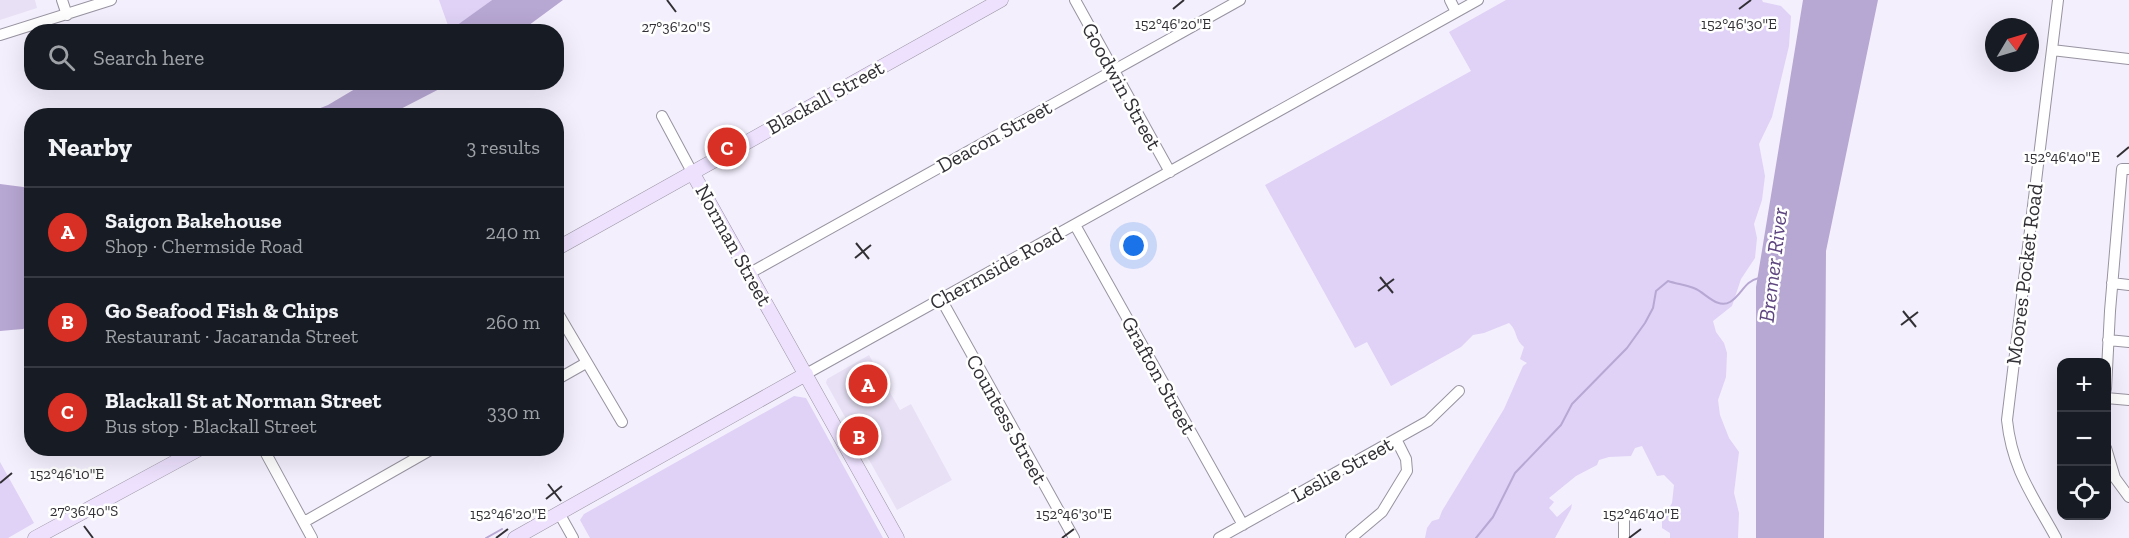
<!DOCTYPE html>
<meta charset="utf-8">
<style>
body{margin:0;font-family:"Zilla Slab",serif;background:#242831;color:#f1f3f6}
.controls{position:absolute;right:18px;bottom:18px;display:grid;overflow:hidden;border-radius:12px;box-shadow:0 6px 24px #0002}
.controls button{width:54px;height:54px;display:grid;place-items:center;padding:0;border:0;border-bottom:2px solid #363941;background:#171b24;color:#f1f3f6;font:30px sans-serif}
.compass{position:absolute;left:1985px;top:18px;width:54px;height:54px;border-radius:50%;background:#171b24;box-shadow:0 6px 24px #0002;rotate:52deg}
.you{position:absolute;left:1134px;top:246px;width:21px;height:21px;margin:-15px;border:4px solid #fff;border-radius:50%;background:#1a73e8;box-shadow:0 0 0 9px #1a73e833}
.badge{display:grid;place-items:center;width:39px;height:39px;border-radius:50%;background:#d93025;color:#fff;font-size:20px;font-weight:700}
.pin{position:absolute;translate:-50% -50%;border:3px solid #fff;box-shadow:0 2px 6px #0006}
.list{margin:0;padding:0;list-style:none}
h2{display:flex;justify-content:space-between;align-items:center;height:78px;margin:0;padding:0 24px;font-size:26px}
h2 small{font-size:20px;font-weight:400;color:#9ea1a6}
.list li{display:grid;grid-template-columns:39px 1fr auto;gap:18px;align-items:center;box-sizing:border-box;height:90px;padding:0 24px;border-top:2px solid #363941}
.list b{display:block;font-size:22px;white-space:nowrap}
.list p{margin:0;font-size:20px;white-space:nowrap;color:#9ea1a6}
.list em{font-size:20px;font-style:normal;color:#9ea1a6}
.icon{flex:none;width:33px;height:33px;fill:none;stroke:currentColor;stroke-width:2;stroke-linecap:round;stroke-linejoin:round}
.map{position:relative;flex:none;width:2129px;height:538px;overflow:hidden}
.search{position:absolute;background:#171b24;box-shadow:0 6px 24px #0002;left:24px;top:24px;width:540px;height:66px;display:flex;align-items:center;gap:15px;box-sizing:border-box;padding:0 21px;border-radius:24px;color:#9ea1a6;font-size:22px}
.panel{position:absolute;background:#171b24;box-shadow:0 6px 24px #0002;left:24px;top:108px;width:540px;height:348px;border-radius:24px}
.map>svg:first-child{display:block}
.built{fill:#e8e1f6}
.green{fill:#dfd2f6}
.water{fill:#b7a7d3}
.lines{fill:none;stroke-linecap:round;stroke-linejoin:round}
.stream{stroke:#b7a7d3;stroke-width:2}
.street-casing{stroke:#9893a0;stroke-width:12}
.secondary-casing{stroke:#9893a0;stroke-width:15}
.street{stroke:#fff;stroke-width:10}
.secondary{stroke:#ede1fe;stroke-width:14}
.ticks{fill:none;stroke:#323035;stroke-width:2}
.labels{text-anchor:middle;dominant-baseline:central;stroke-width:5;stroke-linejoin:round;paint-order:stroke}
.street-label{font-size:21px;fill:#323035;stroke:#fff}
.water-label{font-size:22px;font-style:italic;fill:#5d457f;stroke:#fff}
.ticks-label{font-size:15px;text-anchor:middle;fill:#323035;stroke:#fff;stroke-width:5;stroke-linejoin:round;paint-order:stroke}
</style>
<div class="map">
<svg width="2129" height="538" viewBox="0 0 2129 538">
<rect width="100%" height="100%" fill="#f4effd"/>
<path class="built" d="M0 0H35L37 8 0 20Z
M869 355 900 410 911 404 952 480 897 510 826 383 827 379Z"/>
<path class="green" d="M439 0H492L450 31Z
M1506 0H1762L1763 2 1781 6 1791 16 1789 46 1772 117 1759 144 1765 176 1762 200 1754 224 1757 238 1755 258 1741 279 1732 306 1713 321 1716 332 1724 343 1727 353 1726 377 1718 400 1720 415 1729 438 1739 452 1734 493 1739 513 1738 538H1670V533L1662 528V519L1672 503 1674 485 1664 475 1657 476 1642 446 1635 448 1631 456 1609 457 1599 460 1597 465 1576 476 1549 498 1554 502 1549 508 1557 517 1572 504 1571 509 1555 538H1425L1427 528 1432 521 1439 519 1442 511 1504 409 1523 366 1527 363 1520 359 1524 347C1514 339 1518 331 1509 323L1484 333 1473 335 1461 347 1391 386 1367 342 1355 348 1265 185 1471 71 1449 32Z
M794 396 806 398 883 538H590L580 520 584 514Z
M0 462 34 523 8 538H0Z"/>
<path class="water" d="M492 0H563L521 31H449Z
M1803 0H1878L1826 251 1824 538H1756V287Z
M365 83V82L451 83 389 115H303L328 105Z
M0 184 31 188 32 325 23 329 0 331Z"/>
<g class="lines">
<path class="stream" d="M486 538 502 529
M1476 538 1493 517 1515 473 1561 425 1572 404 1627 348 1645 323 1653 308 1656 291 1668 281C1677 284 1687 285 1696 289 1706 294 1718 309 1730 302 1742 295 1744 281 1759 278"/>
<defs>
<path id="street" d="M62 0 67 15
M1075 0 1170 172
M1450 0 1456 12
M0 35 111 0
M2052 50 2129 59
M662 116 692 172
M1075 225 1243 525
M750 273 1240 0
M2112 283 2129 285
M941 299 1074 538
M556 310 622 422
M2108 340 2129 342
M806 374 1478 0
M556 380 586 363
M2106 389 2110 311 2122 169H2129
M2106 398 2129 400
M263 448 312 538
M2106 448 2115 478 2129 497
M559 513 573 538
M304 522 434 448
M1219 538 1428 421 1459 391
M1351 538 1382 512 1407 471 1406 459 1396 439
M1624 538V517
M2056 538C2033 496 2012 469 2007 420L2058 0"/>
<path id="secondary" d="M692 172 897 538
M556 249 1001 0
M35 538 201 448
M515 538 806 374"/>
</defs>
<use href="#street" class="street-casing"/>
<use href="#secondary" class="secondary-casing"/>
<use href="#street" class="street"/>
<use href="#secondary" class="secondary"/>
</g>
<path class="ticks" d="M667 0 676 12M1173 9 1184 0M1739 9 1751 0M2117 157 2129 147M856 243 869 259M855 258 871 245M1380 277 1393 293M1378 291 1394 279M1903 311 1916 327M1901 325 1918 312M0 483 12 473M548 484 561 501M546 499 562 486M84 526 93 538M496 538 508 529M1062 538 1074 529M1629 538 1641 529"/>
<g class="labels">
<g class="street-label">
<text transform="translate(1122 86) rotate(61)">Goodwin Street</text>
<text transform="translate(825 97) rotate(-29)">Blackall Street</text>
<text transform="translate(994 136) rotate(-29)">Deacon Street</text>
<text transform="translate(734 245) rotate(61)">Norman Street</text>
<text transform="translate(996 268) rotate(-29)">Chermside Road</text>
<text transform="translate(2024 274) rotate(-83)">Moores Pocket Road</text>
<text transform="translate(1159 375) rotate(61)">Grafton Street</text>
<text transform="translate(1007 419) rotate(61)">Countess Street</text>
<text transform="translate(1342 469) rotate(-29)">Leslie Street</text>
</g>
<g class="water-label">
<text transform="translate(1773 265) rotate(-83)">Bremer River</text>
</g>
</g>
<g class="ticks-label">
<text x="1173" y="29">152°46'20"E</text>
<text x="1739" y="29">152°46'30"E</text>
<text x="676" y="32">27°36'20"S</text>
<text x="2062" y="162">152°46'40"E</text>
<text x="67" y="479">152°46'10"E</text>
<text x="84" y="516">27°36'40"S</text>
<text x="508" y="519">152°46'20"E</text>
<text x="1074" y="519">152°46'30"E</text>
<text x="1641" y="519">152°46'40"E</text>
</g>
</svg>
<div class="controls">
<button>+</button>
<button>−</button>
<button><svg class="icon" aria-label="locate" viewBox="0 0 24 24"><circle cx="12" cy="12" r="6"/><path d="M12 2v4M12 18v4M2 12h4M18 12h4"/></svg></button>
</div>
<svg class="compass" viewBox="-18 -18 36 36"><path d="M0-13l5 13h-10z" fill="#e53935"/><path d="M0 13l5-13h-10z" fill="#9ea1a6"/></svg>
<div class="you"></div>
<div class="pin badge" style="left:868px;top:384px">A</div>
<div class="pin badge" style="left:859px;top:436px">B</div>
<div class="pin badge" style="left:727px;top:147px">C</div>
<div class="search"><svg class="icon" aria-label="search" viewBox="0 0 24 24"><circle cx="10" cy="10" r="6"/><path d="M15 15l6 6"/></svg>Search here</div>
<section class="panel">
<h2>Nearby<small>3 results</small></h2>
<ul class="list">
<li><span class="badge">A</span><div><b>Saigon Bakehouse</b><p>Shop · Chermside Road</p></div><em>240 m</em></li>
<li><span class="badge">B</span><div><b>Go Seafood Fish &amp; Chips</b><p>Restaurant · Jacaranda Street</p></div><em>260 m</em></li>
<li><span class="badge">C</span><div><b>Blackall St at Norman Street</b><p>Bus stop · Blackall Street</p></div><em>330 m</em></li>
</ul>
</section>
</div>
